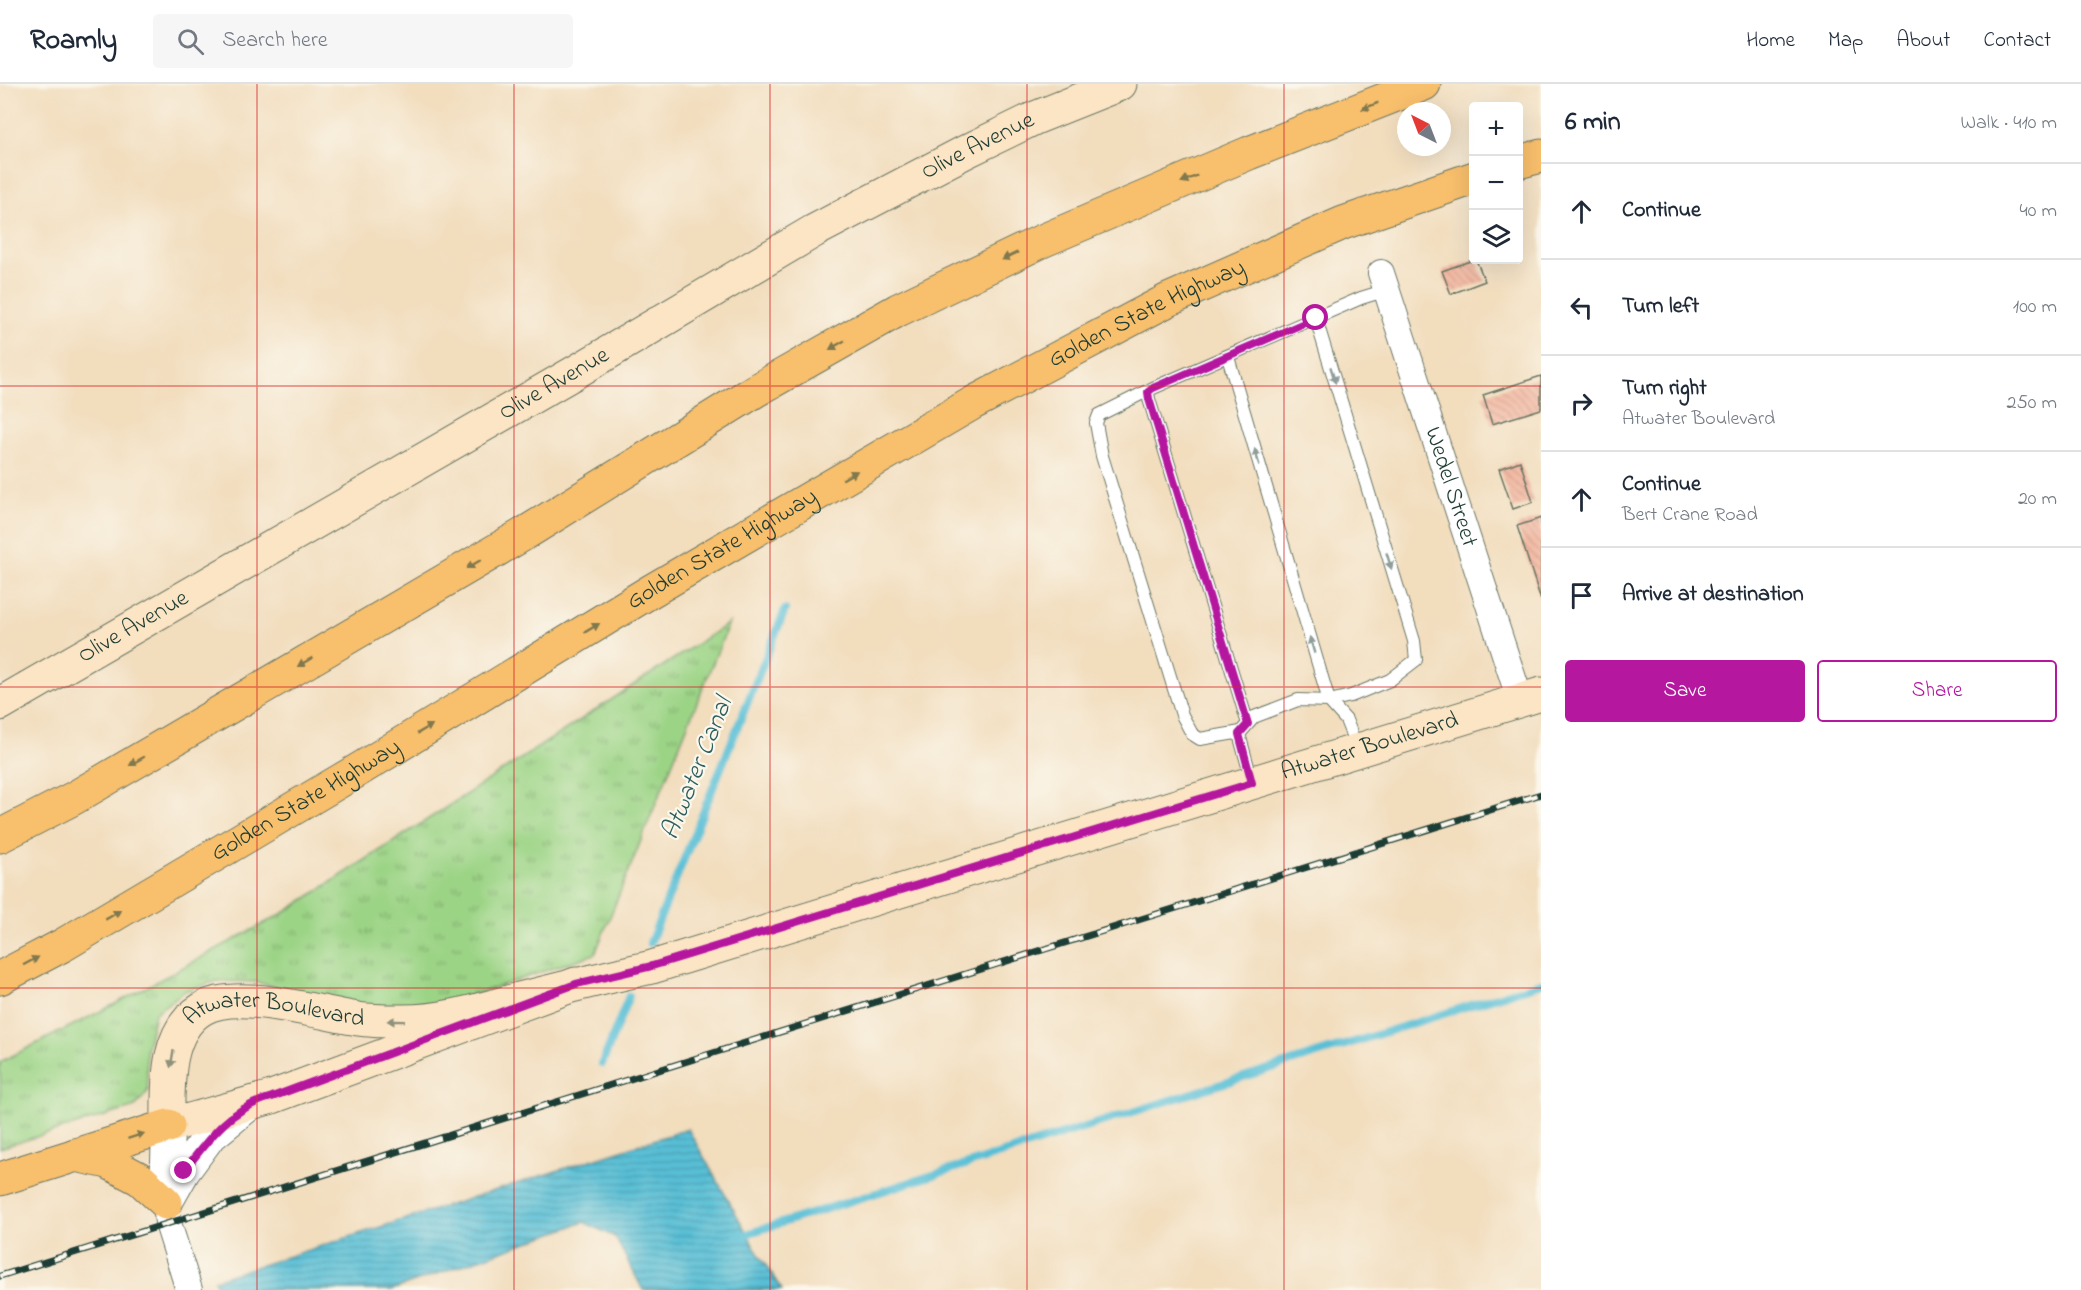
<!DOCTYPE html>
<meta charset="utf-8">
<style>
body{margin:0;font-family:"Indie Flower",sans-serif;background:#f6f6f7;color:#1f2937}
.controls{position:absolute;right:18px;top:18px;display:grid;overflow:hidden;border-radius:6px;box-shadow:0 6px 24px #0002}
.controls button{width:54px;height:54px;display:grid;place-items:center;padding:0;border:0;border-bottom:2px solid #e0e1e3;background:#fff;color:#1f2937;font:30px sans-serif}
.compass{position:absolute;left:1397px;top:18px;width:54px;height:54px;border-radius:50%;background:#fff;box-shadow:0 6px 24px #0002;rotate:318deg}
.stop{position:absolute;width:18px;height:18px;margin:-14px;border:4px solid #b5179e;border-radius:50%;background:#fff}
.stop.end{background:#b5179e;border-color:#fff;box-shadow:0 2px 6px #0008}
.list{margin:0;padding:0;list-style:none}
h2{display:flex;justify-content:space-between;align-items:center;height:78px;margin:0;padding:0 24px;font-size:26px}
h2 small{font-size:20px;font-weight:400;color:#747a83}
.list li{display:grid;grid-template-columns:39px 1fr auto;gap:18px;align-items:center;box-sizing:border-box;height:96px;padding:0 24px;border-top:2px solid #e0e1e3}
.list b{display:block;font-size:22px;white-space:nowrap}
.list p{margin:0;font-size:20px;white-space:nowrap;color:#747a83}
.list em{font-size:20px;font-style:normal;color:#747a83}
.actions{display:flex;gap:12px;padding:18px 24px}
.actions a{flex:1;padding:14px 0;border:2px solid #b5179e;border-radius:6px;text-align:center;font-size:21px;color:#b5179e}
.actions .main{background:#b5179e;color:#fff}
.icon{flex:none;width:33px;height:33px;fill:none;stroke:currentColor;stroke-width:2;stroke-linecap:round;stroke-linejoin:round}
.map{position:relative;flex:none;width:1541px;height:1206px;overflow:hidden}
header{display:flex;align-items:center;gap:36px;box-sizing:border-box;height:84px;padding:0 30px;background:#fff;border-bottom:2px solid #e0e1e3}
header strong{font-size:28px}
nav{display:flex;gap:33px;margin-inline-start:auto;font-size:21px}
.search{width:420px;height:54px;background:#f6f6f7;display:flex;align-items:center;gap:15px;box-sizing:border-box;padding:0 21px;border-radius:6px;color:#747a83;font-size:22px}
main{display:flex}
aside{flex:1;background:#fff}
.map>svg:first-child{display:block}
.grass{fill:url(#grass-tufts);stroke:#5e885d;stroke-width:1.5}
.water{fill:url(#water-rules);stroke:#3c7e85;stroke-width:1.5}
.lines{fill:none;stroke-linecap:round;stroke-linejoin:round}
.stream{stroke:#58bfd6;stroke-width:8}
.building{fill:url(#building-back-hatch)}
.service-casing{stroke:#697564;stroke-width:14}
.minor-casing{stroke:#697564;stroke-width:28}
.tertiary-casing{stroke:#697564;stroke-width:34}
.secondary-casing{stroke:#697564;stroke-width:35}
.motorway-casing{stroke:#697564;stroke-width:35}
.service{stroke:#fff;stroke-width:12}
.minor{stroke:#fff;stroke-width:26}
.tertiary{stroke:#fff;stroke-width:32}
.secondary{stroke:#fce5c4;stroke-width:33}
.motorway{stroke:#f8bf6c;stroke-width:33}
.rail-casing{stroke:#1f3d34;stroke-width:7}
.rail{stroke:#fbf7ec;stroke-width:4.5;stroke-dasharray:14;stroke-linecap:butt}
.oneway{fill:#81784d}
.oneway2{fill:#8f9e9a}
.oneway3{fill:#8e917c}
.route{stroke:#b5179e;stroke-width:8}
.grid{fill:none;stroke:#d62828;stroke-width:1.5;stroke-opacity:0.55}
.labels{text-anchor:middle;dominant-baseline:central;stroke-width:4.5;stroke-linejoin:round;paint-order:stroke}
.street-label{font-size:24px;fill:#1f3d34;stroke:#fbf7ec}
.water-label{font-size:26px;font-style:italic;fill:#2d5e5c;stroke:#fbf7ec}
</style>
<header>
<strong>Roamly</strong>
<div class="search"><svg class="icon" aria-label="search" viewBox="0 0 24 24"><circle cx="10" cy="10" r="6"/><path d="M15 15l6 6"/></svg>Search here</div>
<nav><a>Home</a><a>Map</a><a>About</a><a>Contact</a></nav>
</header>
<main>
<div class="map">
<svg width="1541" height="1206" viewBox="0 0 1541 1206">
<defs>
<pattern id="grass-tufts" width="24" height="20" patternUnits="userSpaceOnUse" patternTransform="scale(1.5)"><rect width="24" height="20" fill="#9cd486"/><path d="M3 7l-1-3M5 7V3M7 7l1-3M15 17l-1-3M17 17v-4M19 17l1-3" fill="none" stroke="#7fad6e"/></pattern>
<pattern id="water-rules" width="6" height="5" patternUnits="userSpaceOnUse" patternTransform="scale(1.5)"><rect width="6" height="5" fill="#58bfd6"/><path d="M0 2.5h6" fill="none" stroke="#489cae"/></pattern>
<pattern id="building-back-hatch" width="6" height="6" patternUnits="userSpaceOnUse" patternTransform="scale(1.5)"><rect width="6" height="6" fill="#f3b199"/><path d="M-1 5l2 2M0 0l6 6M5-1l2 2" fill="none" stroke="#c4917e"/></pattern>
</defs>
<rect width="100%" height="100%" fill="#fbf7ec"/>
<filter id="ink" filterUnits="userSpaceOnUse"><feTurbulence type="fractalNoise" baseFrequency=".0167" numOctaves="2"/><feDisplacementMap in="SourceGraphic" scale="12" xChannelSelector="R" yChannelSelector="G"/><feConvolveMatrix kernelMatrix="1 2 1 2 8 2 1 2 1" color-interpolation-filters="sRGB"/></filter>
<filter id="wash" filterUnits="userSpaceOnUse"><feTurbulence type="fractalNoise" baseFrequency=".008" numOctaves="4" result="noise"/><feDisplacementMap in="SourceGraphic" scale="24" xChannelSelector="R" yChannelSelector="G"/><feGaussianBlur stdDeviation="1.35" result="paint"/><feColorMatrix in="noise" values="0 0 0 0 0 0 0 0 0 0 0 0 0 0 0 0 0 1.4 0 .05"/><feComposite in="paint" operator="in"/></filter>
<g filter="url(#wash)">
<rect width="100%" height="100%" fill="#f2ddbd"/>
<path class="grass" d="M729 539 595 870 461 915 415 923 370 922 331 916 255 898 217 897 185 907 155 929 146 967 148 1007 135 1023 0 1064V978L115 920 287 827Z"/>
<path class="water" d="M688 1045 761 1174 782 1206H643L615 1153 584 1138 392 1206H220L214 1196Z"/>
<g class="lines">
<path class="stream" d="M650 859 785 526
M602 980 629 912
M737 1153 1541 899"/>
</g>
<g id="blocks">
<path class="building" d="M1473 176H1476L1485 197 1451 210 1442 187Z
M1541 292V325L1492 340 1483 311Z
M1520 377 1533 418 1513 425 1499 385Z
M1541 434V516L1517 442Z"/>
</g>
</g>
<g filter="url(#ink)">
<use href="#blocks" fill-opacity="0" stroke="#697564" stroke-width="1.5"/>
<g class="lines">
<defs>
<path id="service" d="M1228 273 1329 617 1351 612 1390 596 1416 576 1414 557 1316 235
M1148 308 1149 315 1248 640
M1241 648 1200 655 1192 650 1182 631 1102 372 1096 339 1099 331 1153 304 1361 214 1387 206
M1252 697 1239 650 1254 633 1298 616 1329 617 1346 636 1358 666"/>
<g id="minor">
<path id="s1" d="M1381 189 1520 616"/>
<path d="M166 1119 168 1139 189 1206"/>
</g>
<path id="tertiary" d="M166 1115 168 1042
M166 1119 184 1087 209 1053 252 1018"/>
<g id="secondary">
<path id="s2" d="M0 620 579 286 814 147 965 68 1035 34 1120 0"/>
<path id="s3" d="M576 900 272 1013 168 1042C168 1004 164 948 202 925 236 904 318 929 358 935 371 937 385 937 399 937 440 938 479 926 519 915 563 904 607 893 652 883L1541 610"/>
</g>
<g id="motorway">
<path d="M1518 78 1541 72"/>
<path d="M0 752 74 714 524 450 755 307 898 226 1042 157 1249 69 1424 0"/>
<path id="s4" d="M0 894 63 861 355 688 651 507 973 319 1168 216 1343 139 1474 94"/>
<path d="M75 1071 108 1078 140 1095 166 1119"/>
<path d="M0 1095 168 1042"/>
</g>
</defs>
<use href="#service" class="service-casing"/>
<use href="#minor" class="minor-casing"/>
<use href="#tertiary" class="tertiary-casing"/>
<use href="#secondary" class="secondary-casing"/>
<use href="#motorway" class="motorway-casing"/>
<use href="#service" class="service"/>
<use href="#minor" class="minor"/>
<use href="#tertiary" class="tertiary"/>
<use href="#secondary" class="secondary"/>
<use href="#motorway" class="motorway"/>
<defs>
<path id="rail" d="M0 1192 1541 710"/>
</defs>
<use href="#rail" class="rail-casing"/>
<use href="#rail" class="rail"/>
</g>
<defs><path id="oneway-solid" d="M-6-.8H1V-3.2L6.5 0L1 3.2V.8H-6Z" transform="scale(1.5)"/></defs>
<g class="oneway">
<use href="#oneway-solid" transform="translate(1370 22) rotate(158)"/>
<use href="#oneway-solid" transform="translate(1189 95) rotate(157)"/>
<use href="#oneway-solid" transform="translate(1010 172) rotate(154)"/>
<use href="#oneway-solid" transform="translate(837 261) rotate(150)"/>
<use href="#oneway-solid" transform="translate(850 391) rotate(-30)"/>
<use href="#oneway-solid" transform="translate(474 480) rotate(150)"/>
<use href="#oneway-solid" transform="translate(592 544) rotate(-31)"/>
<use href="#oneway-solid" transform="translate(305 578) rotate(150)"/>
<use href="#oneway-solid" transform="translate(425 645) rotate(-31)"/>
<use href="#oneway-solid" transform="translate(137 677) rotate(150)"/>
<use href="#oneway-solid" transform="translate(113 831) rotate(-31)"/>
<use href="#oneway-solid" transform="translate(31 877) rotate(-28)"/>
<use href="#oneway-solid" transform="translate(136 1052) rotate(-18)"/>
</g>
<g class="oneway2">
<use href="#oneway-solid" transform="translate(1333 291) rotate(73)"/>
<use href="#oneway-solid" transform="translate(1257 373) rotate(-106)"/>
<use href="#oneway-solid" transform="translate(1389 477) rotate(73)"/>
<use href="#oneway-solid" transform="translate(1312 561) rotate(-106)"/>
</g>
<g class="oneway3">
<use href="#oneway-solid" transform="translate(396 937) rotate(-179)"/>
<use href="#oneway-solid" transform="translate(172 975) rotate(100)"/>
</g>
</g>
<g class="lines" filter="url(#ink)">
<path class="route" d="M184 1087C209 1054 230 1024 272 1013L576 900 652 882 1252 699 1239 650 1248 640 1149 315 1148 308 1153 304 1316 234"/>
</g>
<path class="grid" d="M257 0V1206M514 0V1206M770 0V1206M1027 0V1206M1284 0V1206M0 302H1541M0 603H1541M0 904H1541"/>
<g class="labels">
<g class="street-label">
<text stroke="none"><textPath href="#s2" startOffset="1126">Olive Avenue</textPath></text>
<text stroke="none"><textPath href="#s4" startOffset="1326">Golden State Highway</textPath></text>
<text stroke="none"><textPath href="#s2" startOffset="640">Olive Avenue</textPath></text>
<text stroke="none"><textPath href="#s1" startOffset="225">Wedel Street</textPath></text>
<text stroke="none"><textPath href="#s4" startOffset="840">Golden State Highway</textPath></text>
<text stroke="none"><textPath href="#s2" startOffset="154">Olive Avenue</textPath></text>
<text stroke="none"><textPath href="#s3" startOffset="1770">Atwater Boulevard</textPath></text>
<text stroke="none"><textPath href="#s4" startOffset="354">Golden State Highway</textPath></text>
<text stroke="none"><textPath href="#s3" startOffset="633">Atwater Boulevard</textPath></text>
</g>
<g class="water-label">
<text transform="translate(698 685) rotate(-68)">Atwater Canal</text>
</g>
</g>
</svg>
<div class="controls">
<button>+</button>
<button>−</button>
<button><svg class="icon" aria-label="layers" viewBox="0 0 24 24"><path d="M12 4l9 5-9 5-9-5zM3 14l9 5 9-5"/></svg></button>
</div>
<svg class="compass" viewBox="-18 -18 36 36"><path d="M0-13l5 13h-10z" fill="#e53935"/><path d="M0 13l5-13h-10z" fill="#747a83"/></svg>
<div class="stop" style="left:1316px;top:234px"></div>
<div class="stop end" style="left:184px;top:1087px"></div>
</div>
<aside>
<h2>6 min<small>Walk · 410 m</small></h2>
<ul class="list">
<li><svg class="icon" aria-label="ahead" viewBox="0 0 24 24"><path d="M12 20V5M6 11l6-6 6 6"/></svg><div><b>Continue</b></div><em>40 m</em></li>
<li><svg class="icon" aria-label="left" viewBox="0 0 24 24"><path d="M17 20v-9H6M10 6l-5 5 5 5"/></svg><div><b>Turn left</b></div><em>100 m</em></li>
<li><svg class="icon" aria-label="right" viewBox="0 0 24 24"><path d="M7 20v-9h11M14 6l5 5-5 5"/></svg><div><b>Turn right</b><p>Atwater Boulevard</p></div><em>250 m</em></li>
<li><svg class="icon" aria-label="ahead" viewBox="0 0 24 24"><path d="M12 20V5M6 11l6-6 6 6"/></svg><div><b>Continue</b><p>Bert Crane Road</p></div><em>20 m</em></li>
<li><svg class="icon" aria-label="arrive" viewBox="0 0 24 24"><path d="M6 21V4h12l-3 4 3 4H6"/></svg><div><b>Arrive at destination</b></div></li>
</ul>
<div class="actions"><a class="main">Save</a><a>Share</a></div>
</aside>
</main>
